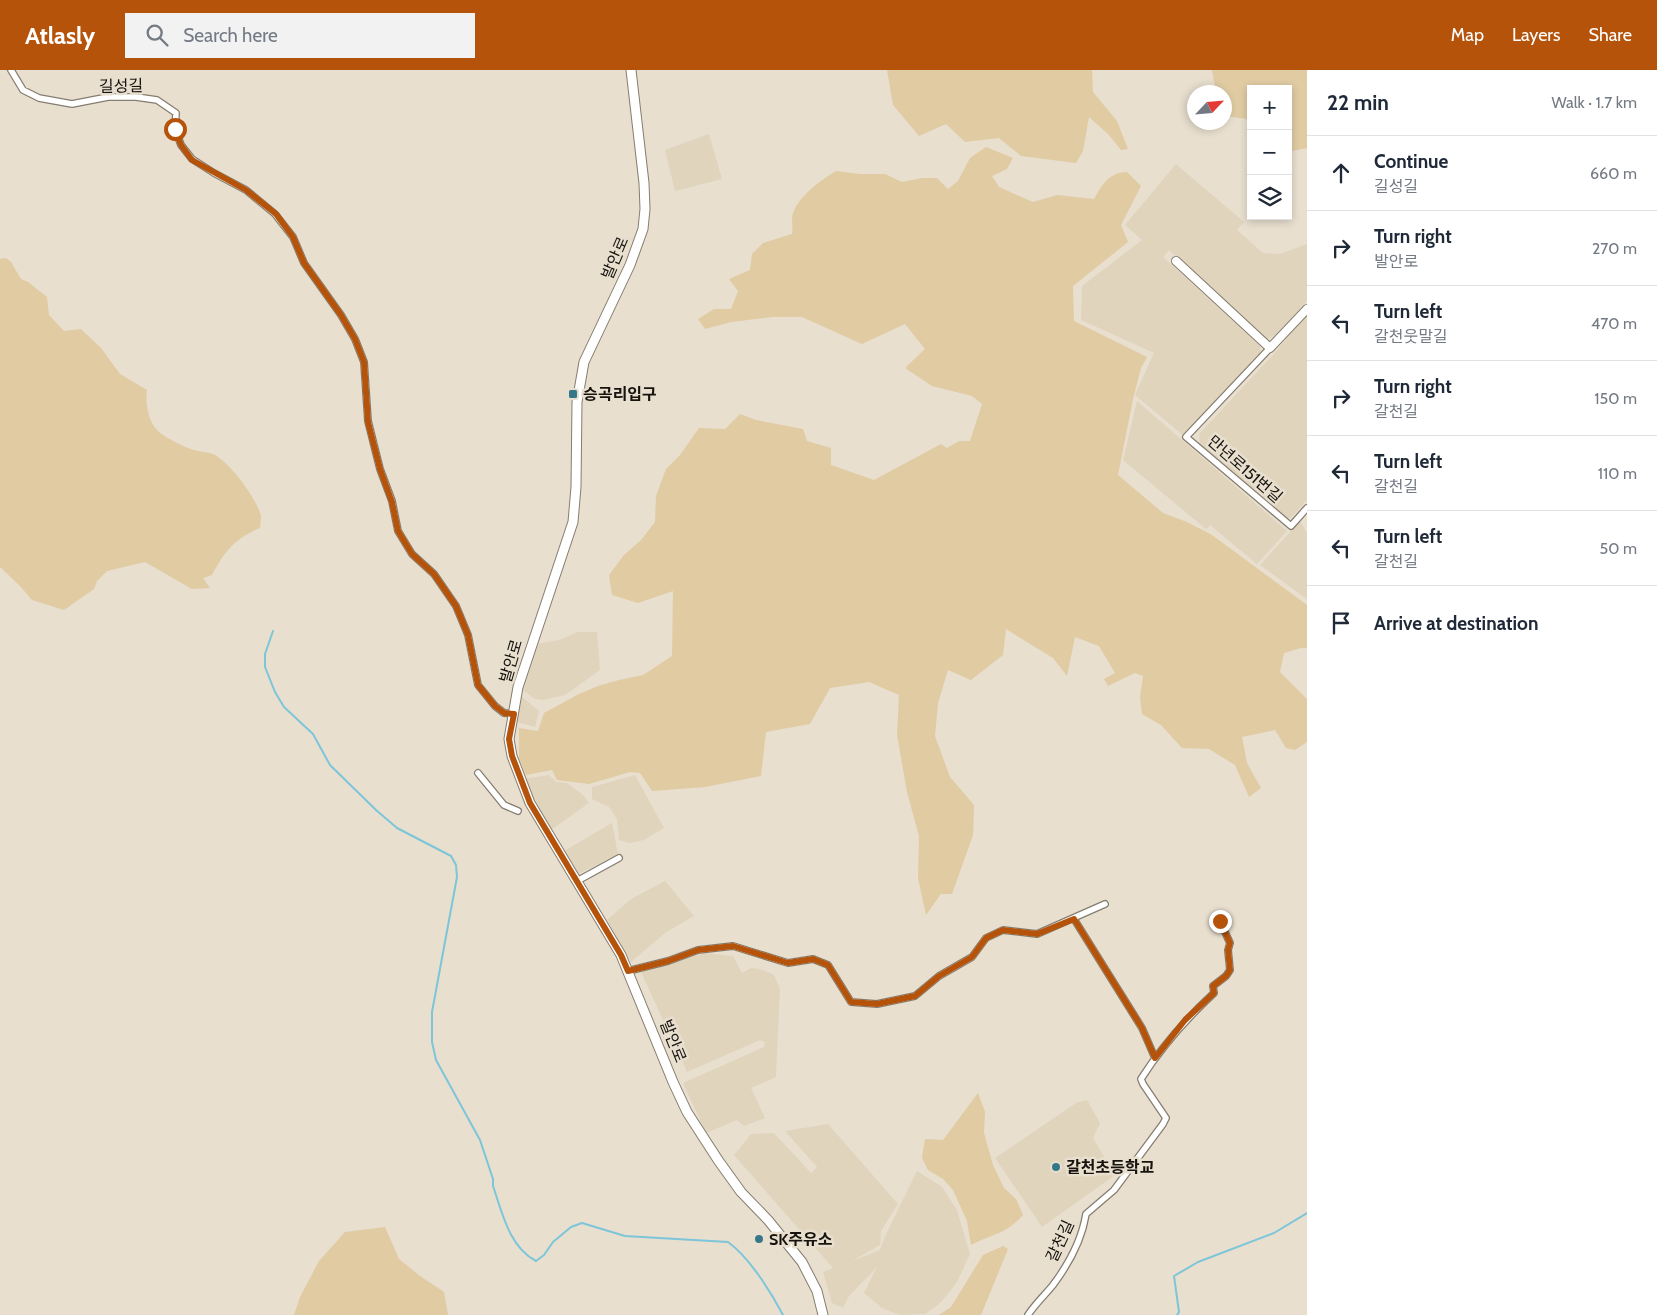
<!DOCTYPE html>
<meta charset="utf-8">
<style>
body{margin:0;font-family:Cabin,"Noto Sans KR",sans-serif;background:#f2f2f3;color:#1f2937}
.controls{position:absolute;right:15px;top:15px;display:grid;overflow:hidden;border-radius:0px;box-shadow:0 2px 8px #0003}
.controls button{width:45px;height:45px;display:grid;place-items:center;padding:0;border:0;border-bottom:1px solid #e0e1e3;background:#fff;color:#1f2937;font:25px sans-serif}
.compass{position:absolute;left:1187px;top:15px;width:45px;height:45px;border-radius:50%;background:#fff;box-shadow:0 2px 8px #0003;rotate:64deg}
.stop{position:absolute;width:15px;height:15px;margin:-11px;border:4px solid #b45309;border-radius:50%;background:#fff}
.stop.end{background:#b45309;border-color:#fff;box-shadow:0 1px 5px #0008}
.list{margin:0;padding:0;list-style:none}
h2{display:flex;justify-content:space-between;align-items:center;height:65px;margin:0;padding:0 20px;font-size:21px}
h2 small{font-size:16px;font-weight:400;color:#747a83}
.list li{display:grid;grid-template-columns:32px 1fr auto;gap:15px;align-items:center;box-sizing:border-box;height:75px;padding:0 20px;border-top:1px solid #e0e1e3}
.list b{display:block;font-size:19px;white-space:nowrap}
.list p{margin:0;font-size:16px;white-space:nowrap;color:#747a83}
.list em{font-size:16px;font-style:normal;color:#747a83}
.icon{flex:none;width:28px;height:28px;fill:none;stroke:currentColor;stroke-width:2;stroke-linecap:round;stroke-linejoin:round}
.map{position:relative;flex:none;width:1307px;height:1245px;overflow:hidden}
header{display:flex;align-items:center;gap:30px;box-sizing:border-box;height:70px;padding:0 25px;background:#b45309;color:#fff}
header strong{font-size:24px}
nav{display:flex;gap:28px;margin-inline-start:auto;font-size:18px}
.search{width:350px;height:45px;background:#f2f2f3;display:flex;align-items:center;gap:12px;box-sizing:border-box;padding:0 18px;border-radius:0px;color:#747a83;font-size:19px}
main{display:flex}
aside{flex:1;background:#fff}
.map>svg:first-child{display:block}
.built{fill:#e0d4bd}
.green{fill:#e0cba3}
.lines{fill:none;stroke-linecap:round;stroke-linejoin:round}
.stream{stroke:#7dc5d9;stroke-width:2}
.street-casing{stroke:#857d6f;stroke-width:8}
.secondary-casing{stroke:#857d6f;stroke-width:10}
.primary-casing{stroke:#857d6f;stroke-width:11}
.street{stroke:#fff;stroke-width:5.5}
.secondary{stroke:#fff;stroke-width:8}
.primary{stroke:#fff;stroke-width:9}
.route{stroke:#b45309;stroke-width:6}
.poi-dot{fill:#36788a;stroke:#e8dfcf;stroke-width:2}
.labels{text-anchor:middle;dominant-baseline:central;stroke-width:5;stroke-linejoin:round;paint-order:stroke}
.street-label{font-size:16px;fill:#16130e;stroke:#e8dfcf}
.poi-label{font-size:16px;font-weight:bold;fill:#16130e;stroke:#e8dfcf;text-anchor:start}
</style>
<header>
<strong>Atlasly</strong>
<div class="search"><svg class="icon" aria-label="search" viewBox="0 0 24 24"><circle cx="10" cy="10" r="6"/><path d="M15 15l6 6"/></svg>Search here</div>
<nav><a>Map</a><a>Layers</a><a>Share</a></nav>
</header>
<main>
<div class="map">
<svg width="1307" height="1245" viewBox="0 0 1307 1245">
<rect width="100%" height="100%" fill="#e8dfcf"/>
<path class="built" d="M709 64 722 109 675 121 665 80Z
M1176 94 1244 152 1237 160 1263 183 1280 184 1307 174V231L1275 265 1266 270 1169 180 1163 187 1260 276 1261 284 1184 366 1135 325 1154 283 1081 250 1082 216 1142 170 1125 155Z
M1307 245V430L1291 448H1283L1200 374 1199 364 1272 286Z
M1137 331 1287 461 1257 494 1210 455 1206 459 1123 390Z
M1300 451 1307 463V529L1260 495Z
M578 562H597L600 600 565 625 543 630 535 629 525 622 520 617 536 574 559 570Z
M521 626 539 641 535 657 517 652Z
M549 705 556 712 567 713 583 725 589 733 551 760 535 731 524 709Z
M635 705 664 758 644 770 629 773 619 770 617 749 609 737 592 729V717Z
M612 753 618 784 578 804 564 781Z
M665 811 694 846 665 863 631 892 607 850 631 829Z
M706 883 733 886 742 903 751 898 760 899 774 905 780 919 776 1007 751 1018 765 1048 744 1056 737 1050 706 1063 683 1013 764 977 765 972 760 970 687 1002 640 900Z
M1087 1030 1100 1053 1093 1068 1115 1105 1042 1157 995 1088 1076 1033Z
M828 1054 898 1134 881 1161 880 1175 852 1191 880 1180 886 1164 917 1101 942 1117 957 1140 970 1184 957 1212 948 1224 938 1235 925 1244 900 1245 882 1238 864 1223 877 1197 849 1226 843 1238 832 1233 823 1202 833 1198 734 1085 751 1064 774 1063 811 1103 817 1097 785 1061Z"/>
<path class="green" d="M887 0H1092L1093 22 1117 51 1128 79 1121 80 1109 65 1089 47 1083 81 1076 93 1021 86 999 68 965 72 946 54 919 66 893 35Z
M1212 0H1307V78L1292 81 1288 79V19H1251V53L1246 49 1225 46 1224 22H1216Z
M986 77 1013 88 1007 99 992 106 999 117 1033 132 1057 125 1094 129C1103 114 1108 103 1127 102L1141 116 1121 155 1128 172 1073 216 1074 251 1147 287 1141 298 1133 329 1118 405 1163 443 1187 452 1212 465 1307 535V578H1301L1284 583 1280 602 1307 629V672L1295 680 1286 678 1275 660 1242 667 1247 693 1261 718 1249 727 1235 695 1209 679 1182 678 1161 655 1142 644 1140 627 1143 606 1135 603 1108 616 1104 609 1115 603 1099 576 1075 567 1067 606 1053 588 1006 559 1003 585 971 610 948 600 938 633 935 666 950 707 974 735 973 765 952 824H941L926 845 918 808 919 766 907 722 897 665 899 625 869 612 830 618 810 654 766 662 761 706 705 717 652 721 640 703 630 702 589 714 557 710 552 700 526 705 519 688V658L538 661 544 643 579 624 598 616 619 610 643 605 672 586 673 521 638 533 612 525 609 505 624 485 641 470 655 452 656 426 666 399 680 385 699 358 725 359 740 344 756 350 803 359 807 371 831 378V395L874 410 941 374 947 378 959 371H970L982 334 972 326 932 316 905 298 925 279 905 254 862 274 802 247H773L731 252 705 259 698 249 714 239H731L738 221 729 209 750 200 752 184 763 173 792 164C793 158 792 153 792 148 795 128 820 111 836 101L860 104H885L902 112 922 108H937L948 119 958 111 970 88Z
M6 188 11 192 21 209 28 212 47 227 49 245 64 261 81 259 101 278 120 304 147 320C145 332 148 351 157 360 162 366 186 378 194 380 200 382 207 382 213 384 228 390 259 431 261 447 261 450 260 455 260 458 235 468 224 482 212 505L203 508 210 518 192 519 145 492 107 501 97 511 94 519 64 540 32 530 21 517 0 497V189Z
M978 1023 985 1042 984 1063 993 1095 1004 1118 1016 1129 1023 1145C1005 1165 993 1163 971 1175L967 1151 953 1120 943 1109 928 1100 922 1088 925 1069 943 1070Z
M385 1157 399 1189 420 1206 444 1222 448 1245H294L300 1227 319 1191 345 1162Z
M1003 1176 1008 1179 981 1245H939L951 1237 983 1185Z"/>
<g class="lines">
<path class="stream" d="M273 561 265 584V597L275 622 284 637 313 664 330 695 376 740 397 758 451 786 456 795 457 807 432 942V972L436 990 480 1070 493 1109V1116C502 1142 509 1177 536 1191L544 1185 553 1172 571 1157 582 1153 625 1166 728 1172C749 1187 771 1222 783 1245
M1177 1245 1179 1242 1174 1206 1198 1192 1274 1163 1307 1143"/>
<defs>
<path id="street" d="M11 0 23 20 39 28 72 34 108 27H136L157 30 176 43 175 59 181 75 192 89 214 103 246 120 275 144 293 167 304 193 341 245 355 269 364 292 368 351 380 399 392 431 398 461 412 484 434 504 456 536 468 565 478 615 495 636 504 643 514 644
M1270 278 1186 367 1291 456 1307 438
M478 703 504 735 518 741
M577 811 619 788
M1074 849 1142 958 1155 988
M628 901 668 891 698 880 733 876 788 893 813 889 828 895 851 932 877 934 915 926 939 906 972 887 986 868 1003 860 1037 864 1105 834
M1028 1245C1035 1234 1045 1225 1053 1215 1068 1195 1082 1169 1086 1144L1114 1120 1163 1054 1166 1048 1143 1014 1141 1009C1162 976 1186 949 1214 923L1213 916 1226 906 1230 900 1228 880 1230 873 1220 851"/>
<path id="secondary" d="M1176 191 1270 278 1307 239"/>
<path id="primary" d="M631 0 644 113 645 139 643 159 630 195 584 292 577 332 576 417 573 452 518 617 509 669 512 686 530 733 621 885 673 1012 687 1042 718 1090 741 1122 768 1150 802 1192 817 1221 823 1245"/>
</defs>
<use href="#street" class="street-casing"/>
<use href="#secondary" class="secondary-casing"/>
<use href="#primary" class="primary-casing"/>
<use href="#street" class="street"/>
<use href="#secondary" class="secondary"/>
<use href="#primary" class="primary"/>
</g>
<g class="lines">
<path class="route" d="M175 59 181 75 192 90 246 120 276 144 293 167 304 193 341 245 355 269 364 292 368 352 380 399 392 432 398 461 412 484 434 504 456 536 468 565 478 615 495 636 504 643 514 644 509 669 512 686 530 733 621 885 628 901 668 891 698 880 733 876 788 893 813 889 828 895 851 932 877 934 915 926 939 906 972 887 986 868 1003 860 1037 864 1074 849 1142 958 1155 988 1185 950 1214 923 1213 916 1226 906 1230 900 1228 880 1230 873 1220 851"/>
</g>
<g class="poi-dot">
<rect x="568" y="319" width="10" height="10" rx="2.5"/>
<circle cx="1056" cy="1097" r="5"/>
<circle cx="759" cy="1169" r="5"/>
</g>
<g class="labels">
<g class="street-label">
<text transform="translate(121 16) rotate(-1)">길성길</text>
<text transform="translate(615 188) rotate(-67)">발안로</text>
<text transform="translate(1245 399) rotate(41)">만년로151번길</text>
<text transform="translate(511 591) rotate(-74)">발안로</text>
<text transform="translate(673 971) rotate(68)">발안로</text>
<text transform="translate(1060 1171) rotate(-65)">갈천길</text>
</g>
<g class="poi-label">
<text x="583" y="324">승곡리입구</text>
<text x="1066" y="1097">갈천초등학교</text>
<text x="769" y="1169">SK주유소</text>
</g>
</g>
</svg>
<div class="controls">
<button>+</button>
<button>−</button>
<button><svg class="icon" aria-label="layers" viewBox="0 0 24 24"><path d="M12 4l9 5-9 5-9-5zM3 14l9 5 9-5"/></svg></button>
</div>
<svg class="compass" viewBox="-18 -18 36 36"><path d="M0-13l5 13h-10z" fill="#e53935"/><path d="M0 13l5-13h-10z" fill="#747a83"/></svg>
<div class="stop" style="left:175px;top:59px"></div>
<div class="stop end" style="left:1220px;top:851px"></div>
</div>
<aside>
<h2>22 min<small>Walk · 1.7 km</small></h2>
<ul class="list">
<li><svg class="icon" aria-label="ahead" viewBox="0 0 24 24"><path d="M12 20V5M6 11l6-6 6 6"/></svg><div><b>Continue</b><p>길성길</p></div><em>660 m</em></li>
<li><svg class="icon" aria-label="right" viewBox="0 0 24 24"><path d="M7 20v-9h11M14 6l5 5-5 5"/></svg><div><b>Turn right</b><p>발안로</p></div><em>270 m</em></li>
<li><svg class="icon" aria-label="left" viewBox="0 0 24 24"><path d="M17 20v-9H6M10 6l-5 5 5 5"/></svg><div><b>Turn left</b><p>갈천웃말길</p></div><em>470 m</em></li>
<li><svg class="icon" aria-label="right" viewBox="0 0 24 24"><path d="M7 20v-9h11M14 6l5 5-5 5"/></svg><div><b>Turn right</b><p>갈천길</p></div><em>150 m</em></li>
<li><svg class="icon" aria-label="left" viewBox="0 0 24 24"><path d="M17 20v-9H6M10 6l-5 5 5 5"/></svg><div><b>Turn left</b><p>갈천길</p></div><em>110 m</em></li>
<li><svg class="icon" aria-label="left" viewBox="0 0 24 24"><path d="M17 20v-9H6M10 6l-5 5 5 5"/></svg><div><b>Turn left</b><p>갈천길</p></div><em>50 m</em></li>
<li><svg class="icon" aria-label="arrive" viewBox="0 0 24 24"><path d="M6 21V4h12l-3 4 3 4H6"/></svg><div><b>Arrive at destination</b></div></li>
</ul>
</aside>
</main>
